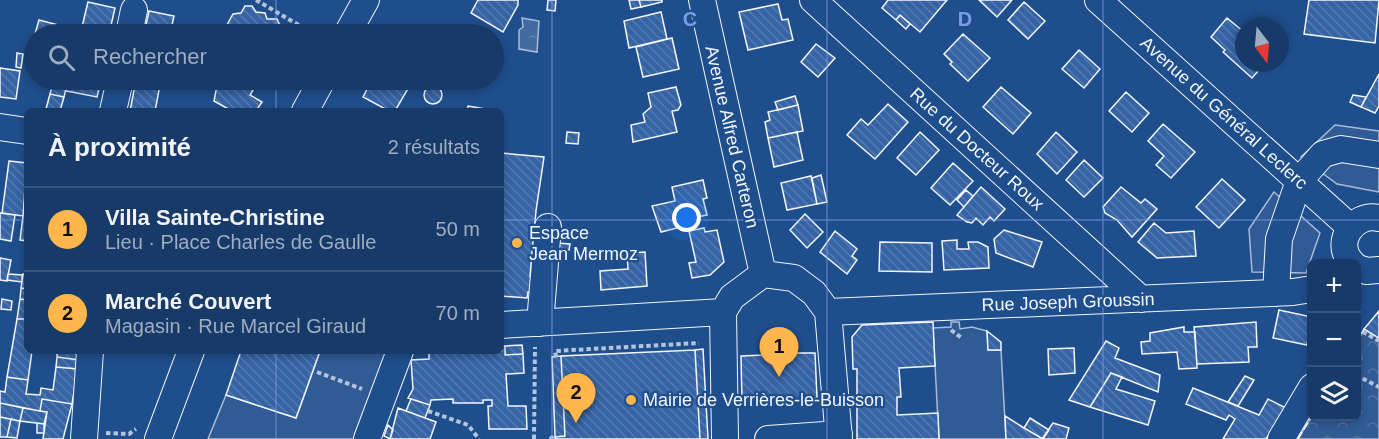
<!DOCTYPE html>
<html lang="fr">
<meta charset="utf-8">
<style>
body{margin:0;font-family:Arial,sans-serif;background:#244571;color:#f1f3f6}
.controls{position:absolute;right:18px;bottom:18px;display:grid;overflow:hidden;border-radius:9px;box-shadow:0 3px 9px #0003}
.controls button{width:54px;height:54px;display:grid;place-items:center;padding:0;border:0;border-bottom:2px solid #36547d;background:#173a69;color:#f1f3f6;font:30px sans-serif}
.compass{position:absolute;left:1235px;top:18px;width:54px;height:54px;border-radius:50%;background:#173a69;box-shadow:0 3px 9px #0003;rotate:164deg}
.you{position:absolute;left:687px;top:218px;width:21px;height:21px;margin:-15px;border:4px solid #fff;border-radius:50%;background:#1a73e8;box-shadow:0 0 0 9px #1a73e833}
.badge{display:grid;place-items:center;width:39px;height:39px;border-radius:50%;background:#ffb74d;color:#111;font-size:20px;font-weight:700}
.pin{position:absolute;translate:-50% -50px;filter:drop-shadow(0 2px 3px #0008)}
.pin::after{content:'';position:absolute;top:32px;width:21px;height:18px;background:inherit;clip-path:polygon(0 0,100% 0,50% 100%)}
.list{margin:0;padding:0;list-style:none}
h2{display:flex;justify-content:space-between;align-items:center;height:78px;margin:0;padding:0 24px;font-size:26px}
h2 small{font-size:20px;font-weight:400;color:#9eadc0}
.list li{display:grid;grid-template-columns:39px 1fr auto;gap:18px;align-items:center;box-sizing:border-box;height:84px;padding:0 24px;border-top:2px solid #36547d}
.list b{display:block;font-size:22px;white-space:nowrap}
.list p{margin:0;font-size:20px;white-space:nowrap;color:#9eadc0}
.list em{font-size:20px;font-style:normal;color:#9eadc0}
.icon{flex:none;width:33px;height:33px;fill:none;stroke:currentColor;stroke-width:2;stroke-linecap:round;stroke-linejoin:round}
.map{position:relative;flex:none;width:1379px;height:439px;overflow:hidden}
.search{position:absolute;background:#173a69;box-shadow:0 3px 9px #0003;left:24px;top:24px;width:480px;height:66px;display:flex;align-items:center;gap:15px;box-sizing:border-box;padding:0 21px;border-radius:33px;color:#9eadc0;font-size:22px}
.panel{position:absolute;background:#173a69;box-shadow:0 3px 9px #0003;left:24px;top:108px;width:480px;height:246px;border-radius:9px}
.map>svg:first-child{display:block}
.forest{fill:url(#forest-crowns);stroke:#a8bbd7;stroke-width:1.5}
.built{fill:#305b95;stroke:#a8bbd7;stroke-width:1.5}
.water{fill:url(#water-ripples);stroke:#a8bbd7;stroke-width:1.5}
.building{fill:url(#building-back-hatch);stroke:#f2f6ff;stroke-width:1.5}
.lines{fill:none;stroke-linecap:round;stroke-linejoin:round}
.minor-casing{stroke:#f2f6ff;stroke-width:28}
.path{stroke:#b3c4dc;stroke-width:4;stroke-dasharray:4.5 3;stroke-linecap:butt}
.minor{stroke:#1f4e8c;stroke-width:26}
.fence{stroke:#f2f6ff;stroke-width:1.5;stroke-dasharray:8 3;stroke-linecap:butt}
.grid{fill:none;stroke:#7d9aea;stroke-width:1.5;stroke-opacity:0.55}
.poi-dot{fill:#ffb74d;stroke:#1f4e8c;stroke-width:2}
.labels{text-anchor:middle;dominant-baseline:central;stroke-width:4.5;stroke-linejoin:round;paint-order:stroke}
.street-label{font-size:18px;fill:#f2f6ff;stroke:#1f4e8c}
.poi-label{font-size:18px;fill:#f2f6ff;stroke:#1f4e8c;text-anchor:start}
.grid-label{font-size:20px;text-anchor:middle;font-weight:bold;fill:#7d9aea;stroke:#1f4e8c;stroke-width:4.5;stroke-linejoin:round;paint-order:stroke}
</style>
<div class="map">
<svg width="1379" height="439" viewBox="0 0 1379 439">
<defs>
<pattern id="forest-crowns" width="20" height="18" patternUnits="userSpaceOnUse" patternTransform="scale(1.5)"><rect width="20" height="18" fill="#305b95"/><path d="M2 6a3 3 0 1 1 6 0M12 15a3 3 0 1 1 6 0" fill="none" stroke="#4e73a5"/></pattern>
<pattern id="water-ripples" width="26" height="14" patternUnits="userSpaceOnUse" patternTransform="scale(1.5)"><rect width="26" height="14" fill="#446ba0"/><path d="M2 4q2-2 4 0t4 0M15 11q2-2 4 0t4 0" fill="none" stroke="#5f81ae"/></pattern>
<pattern id="building-back-hatch" width="6" height="6" patternUnits="userSpaceOnUse" patternTransform="scale(1.5)"><rect width="6" height="6" fill="#3563a3"/><path d="M-1 5l2 2M0 0l6 6M5-1l2 2" fill="none" stroke="#537ab1"/></pattern>
</defs>
<rect width="100%" height="100%" fill="#1f4e8c"/>
<path class="forest" d="M1364 329 1379 338V439H1298L1312 416H1356L1357 343Z"/>
<path class="built" d="M1335 125 1379 131V192L1337 184 1301 157Z
M1274 192 1320 233 1306 273 1252 272 1249 229Z
M951 322H959L960 329 972 327 987 331 988 350H1001L1006 439H939L933 328 951 327Z
M320 351H393L356 439H208L226 395 296 418Z"/>
<path class="water" d="M522 18 539 21 537 52 519 49V30L523 27Z"/>
<path class="building" d="M478 0H518V5L503 32 471 13Z
M548 0H556L555 11 547 10Z
M629 0H639L641 7 631 9Z
M639 0H662V2L641 7Z
M888 0H947L920 32 900 15 896 20 882 8Z
M979 0H1012L997 17Z
M1309 0H1379L1375 43 1304 34Z
M88 2 115 8 109 34 81 31Z
M1024 2 1045 21 1028 39 1008 20Z
M778 4 782 20 788 19 793 40 748 50 739 12Z
M245 6H252L256 12 265 13 267 19H277L280 26H289L291 34H222L233 14 241 13Z
M149 11 174 16 170 34H144Z
M661 12 667 39 629 48 624 21Z
M900 15 910 24 906 29 896 20Z
M1227 18 1244 32V63H1265L1252 78 1223 52 1225 50 1211 37Z
M39 20 70 28 68 34H35Z
M70 28 81 31 79 34H68Z
M963 34 990 58 968 81 950 64 952 62 944 54Z
M672 38 679 69 643 77 636 47Z
M34 40V69L28 67Z
M816 44 835 58 818 77 801 62Z
M1079 50 1100 69 1084 88 1062 69Z
M17 53 23 54 21 68 16 67Z
M0 68 20 71 16 99 0 97Z
M1379 74V106L1375 113 1361 107Z
M54 80H68L64 97 50 94Z
M68 80H101L97 97 66 91Z
M136 80H161L155 111H130Z
M218 80H259L250 95 262 102 256 111H232L214 101Z
M372 80H413L395 111H389L363 97Z
M424 95a9 9 0 1 1 18 0a9 9 0 1 1-18 0Z
M676 87 681 105 678 110 672 111 677 132 633 142 631 125 645 122 643 114 651 107 648 93Z
M1001 87 1031 113 1013 134 983 107Z
M1126 92 1149 113 1132 132 1109 111Z
M50 94 64 97 60 111 46 109Z
M1353 95 1366 97 1361 107 1350 102Z
M795 96 798 105 778 110 775 102Z
M888 104 908 122 875 159 847 135 861 119 868 125Z
M798 105 803 131 768 138 765 122 770 120 768 112Z
M468 106 497 111H467Z
M1163 124 1195 152 1171 178 1156 165 1164 156 1148 141Z
M567 132 579 133 578 144 566 143Z
M797 132 803 160 774 167 768 138Z
M920 132 939 150 916 175 897 158Z
M1056 132 1077 152 1057 174 1037 154Z
M501 153 544 157 536 211 530 276 534 277 532 293 528 292 527 298 501 296Z
M1084 160 1103 178 1084 197 1066 180Z
M9 161 27 163 23 216 2 213Z
M953 163 973 181 950 205 931 188Z
M821 175 827 202 817 204 812 178Z
M811 176 817 204 787 210 781 183Z
M1222 179 1245 200 1219 228 1196 207Z
M703 180 707 198 703 199 707 215 680 221 681 227 661 232 652 206 675 201 672 187Z
M981 187 1005 209 994 221 990 217 983 225 976 218 972 223 967 222 957 215Z
M1121 187 1141 203 1145 199 1157 209 1132 237 1117 220 1105 213 1103 207Z
M966 190 973 196 964 207 957 200Z
M26 192H27V241L20 240Z
M0 213 15 215 11 241 0 239Z
M805 214 823 232 807 248 790 230Z
M1154 223 1166 233 1194 231 1196 256 1157 258 1138 242Z
M704 228 705 232 717 230 724 262 710 275 692 278 689 263 696 262 689 231Z
M1004 230 1042 242 1033 267 996 253 994 239Z
M835 231 857 249 852 256 857 260 847 274 820 252Z
M957 240V249H969L968 242H978L988 247 989 268 944 270 942 241Z
M880 242 932 243V272L879 271Z
M557 243 570 244 569 250 556 249Z
M645 252 647 286 601 290 600 271 628 269 627 253Z
M0 258 11 260 7 281 0 280Z
M8 274 22 275V282L7 280Z
M23 274H27V289L21 288Z
M21 288 27 289V300L20 299Z
M2 299 12 301 11 310 1 309Z
M20 299 27 300V319H17Z
M1279 310 1312 317 1307 345 1273 338Z
M1379 311V338L1364 329Z
M17 319H27V351H32L28 380 7 377Z
M933 322 935 366 899 368 901 397H897V415L938 413 939 439H857V369H853L852 337 862 325Z
M1256 322 1257 347H1248L1249 362 1197 364 1194 327Z
M1184 327V332H1195L1197 368 1179 369 1177 352 1142 354 1141 342 1150 341V333Z
M987 331 1001 342V350H988Z
M1106 341 1119 348 1115 358 1160 375 1158 392 1111 373 1090 407 1069 400Z
M522 345 523 354 505 355V346Z
M501 346H505V355L523 354 524 373 506 374 508 406H526L527 429H489L488 406H492V400H483V403H453V399L431 400 430 405 408 398 413 389 411 360 429 359V351H501Z
M783 347 790 353H815L817 398 742 402 741 356 764 355 771 348Z
M1074 348 1075 373 1049 375 1048 349Z
M703 349 708 439H700L695 350Z
M695 350 700 439H555V437L565 436 561 356Z
M57 351H80L79 360 57 357Z
M241 351H320L296 418 226 395Z
M561 356 565 436 555 437 552 357Z
M57 357 79 360 78 369 56 367Z
M56 367 78 369 72 404 42 399 40 411 0 403V391L5 392 7 377 28 380 26 394 40 395 41 388 53 390Z
M1111 373 1122 377 1116 389 1155 401 1148 425 1090 407Z
M1245 376 1254 380 1238 406 1228 402Z
M1193 388 1259 415 1268 399 1286 408 1266 439H1223L1235 419 1229 415 1226 420 1186 404Z
M42 399 72 404 63 439H43L47 412 40 411Z
M411 399 430 405 425 418 406 411Z
M0 403 23 408 20 421 0 417Z
M23 408 47 412 44 424 20 421Z
M398 408 436 422 430 439H390Z
M1005 416 1024 428 1043 439H1006Z
M0 417 11 419 7 437H0Z
M1030 418 1049 430 1043 439 1024 428Z
M11 419 20 421 17 438 7 437Z
M37 423 44 424V433H37Z
M1053 423 1069 428 1066 439H1042Z
M388 425 393 430 390 439 384 436Z"/>
<g class="lines">
<defs>
<path id="minor" d="M702 0 763 274
M813 0 1141 299
M1098 0 1350 227
M129 34 134 10
M347 34 366 0
M113 111 120 80
M305 111 322 80
M0 127 27 131
M1353 264C1332 244 1353 212 1379 218
M1356 267 1366 271 1379 270
M1276 293 1279 239 1299 181 1323 154 1341 149 1379 155
M828 312 1293 292 1312 289
M540 323 548 227
M501 325 723 312
M84 439 90 351
M158 439 191 351
M367 439 400 351
M725 439 723 312 732 297 763 274 794 278 814 293 828 312 839 439
M768 439 839 434
M1281 439 1312 387"/>
</defs>
<use href="#minor" class="minor-casing"/>
<path class="path" d="M256 0 314 34
M1356 328 1379 341
M951 330 963 339
M556 357 555 351 699 343
M317 372 362 389
M1356 375 1379 387
M428 411 468 425 479 439
M106 433 129 434 136 429
M534 439 535 347
M550 439 555 435"/>
<use href="#minor" class="minor"/>
<path class="fence" d="M1356 343 1364 329
M1298 439 1312 416"/>
</g>
<path class="grid" d="M276 0V34M552 0V439M827 0V439M1103 0V439M276 80V111M0 220H27M501 220H1379M276 351V439"/>
<g class="poi-dot">
<circle cx="517" cy="243" r="6"/>
<circle cx="631" cy="400" r="6"/>
</g>
<g class="labels">
<g class="street-label">
<text transform="translate(1224 113) rotate(42)">Avenue du Général Leclerc</text>
<text transform="translate(732 137) rotate(77)">Avenue Alfred Carteron</text>
<text transform="translate(977 149) rotate(42)">Rue du Docteur Roux</text>
<text transform="translate(1068 302) rotate(-2)">Rue Joseph Groussin</text>
</g>
<g class="poi-label">
<text x="529" y="233">Espace<tspan x="529" dy="21">Jean Mermoz</tspan></text>
<text x="643" y="400">Mairie de Verrières-le-Buisson</text>
</g>
</g>
<g class="grid-label">
<text x="690" y="26">C</text>
<text x="965" y="26">D</text>
</g>
</svg>
<div class="controls">
<button>+</button>
<button>−</button>
<button><svg class="icon" aria-label="layers" viewBox="0 0 24 24"><path d="M12 4l9 5-9 5-9-5zM3 14l9 5 9-5"/></svg></button>
</div>
<svg class="compass" viewBox="-18 -18 36 36"><path d="M0-13l5 13h-10z" fill="#e53935"/><path d="M0 13l5-13h-10z" fill="#9eadc0"/></svg>
<div class="you"></div>
<div class="pin badge" style="left:779px;top:377px">1</div>
<div class="pin badge" style="left:576px;top:423px">2</div>
<div class="search"><svg class="icon" aria-label="search" viewBox="0 0 24 24"><circle cx="10" cy="10" r="6"/><path d="M15 15l6 6"/></svg>Rechercher</div>
<section class="panel">
<h2>À proximité<small>2 résultats</small></h2>
<ul class="list">
<li><span class="badge">1</span><div><b>Villa Sainte-Christine</b><p>Lieu · Place Charles de Gaulle</p></div><em>50 m</em></li>
<li><span class="badge">2</span><div><b>Marché Couvert</b><p>Magasin · Rue Marcel Giraud</p></div><em>70 m</em></li>
</ul>
</section>
</div>
